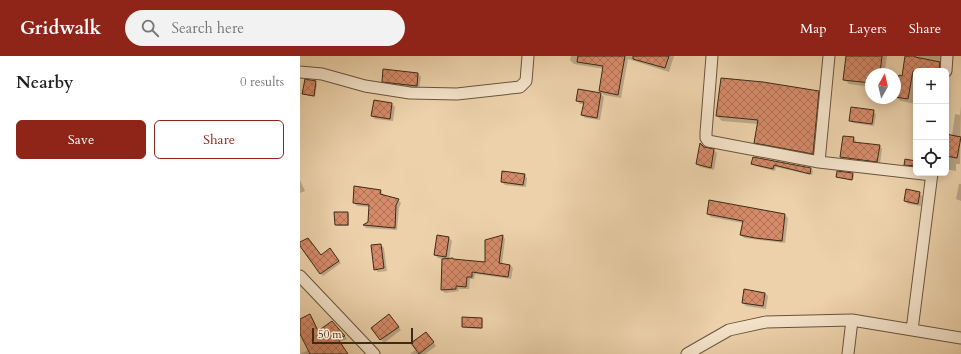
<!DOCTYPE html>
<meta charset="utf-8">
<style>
body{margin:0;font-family:Cardo,serif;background:#f2f2f2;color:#222}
.controls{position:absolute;right:12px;top:12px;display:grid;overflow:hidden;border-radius:6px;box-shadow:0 2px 10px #0003}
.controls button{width:36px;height:36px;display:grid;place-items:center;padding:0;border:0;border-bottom:1px solid #e0e0e0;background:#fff;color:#222;font:20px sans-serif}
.compass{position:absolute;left:565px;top:12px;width:36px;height:36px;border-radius:50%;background:#fff;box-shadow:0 2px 10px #0003;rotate:8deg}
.scale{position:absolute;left:12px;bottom:10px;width:101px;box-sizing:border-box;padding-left:4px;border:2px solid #3d2b17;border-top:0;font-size:11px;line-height:14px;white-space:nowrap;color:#3d2b17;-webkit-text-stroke:3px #f3e1c8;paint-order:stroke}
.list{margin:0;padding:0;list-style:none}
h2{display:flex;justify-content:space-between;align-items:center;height:52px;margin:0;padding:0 16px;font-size:17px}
h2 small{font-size:13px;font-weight:400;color:#767676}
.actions{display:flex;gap:8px;padding:12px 16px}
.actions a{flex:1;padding:9px 0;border:1px solid #8f2418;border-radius:6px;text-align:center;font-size:14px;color:#8f2418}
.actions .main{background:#8f2418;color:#fff}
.icon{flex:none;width:22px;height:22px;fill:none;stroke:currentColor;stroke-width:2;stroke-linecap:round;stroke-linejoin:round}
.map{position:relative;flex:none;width:661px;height:298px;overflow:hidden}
header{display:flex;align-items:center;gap:24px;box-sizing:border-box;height:56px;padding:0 20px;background:#8f2418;color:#fff}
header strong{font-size:19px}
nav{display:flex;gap:22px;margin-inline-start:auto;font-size:14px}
.search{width:280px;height:36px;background:#f2f2f2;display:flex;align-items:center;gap:10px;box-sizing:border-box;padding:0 14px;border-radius:22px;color:#767676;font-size:15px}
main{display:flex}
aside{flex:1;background:#fff}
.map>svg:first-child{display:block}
.shadow{fill:#0003}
.building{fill:url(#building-cross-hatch);stroke:#3d2b17}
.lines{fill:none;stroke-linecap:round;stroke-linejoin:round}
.street-casing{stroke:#69543c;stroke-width:13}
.street{stroke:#f3e1c8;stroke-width:11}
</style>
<header>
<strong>Gridwalk</strong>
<div class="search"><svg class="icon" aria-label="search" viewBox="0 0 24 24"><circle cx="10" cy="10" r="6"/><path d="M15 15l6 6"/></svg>Search here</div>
<nav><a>Map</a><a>Layers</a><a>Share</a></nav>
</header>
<main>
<aside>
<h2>Nearby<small>0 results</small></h2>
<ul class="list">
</ul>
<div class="actions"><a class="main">Save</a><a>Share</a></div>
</aside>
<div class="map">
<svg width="661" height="298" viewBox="0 0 661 298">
<defs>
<pattern id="building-cross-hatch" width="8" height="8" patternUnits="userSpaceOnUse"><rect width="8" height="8" fill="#d58a69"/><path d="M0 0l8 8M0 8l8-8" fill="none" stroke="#ae7155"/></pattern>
</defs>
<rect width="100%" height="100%" fill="#ecd1aa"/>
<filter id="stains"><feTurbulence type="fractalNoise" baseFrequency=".005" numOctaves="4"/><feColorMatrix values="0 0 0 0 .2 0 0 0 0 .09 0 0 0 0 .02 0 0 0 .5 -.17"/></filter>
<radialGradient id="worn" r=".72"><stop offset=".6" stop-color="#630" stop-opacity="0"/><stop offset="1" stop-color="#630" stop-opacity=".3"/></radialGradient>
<path class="shadow" d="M271 0H374L369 16 328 3 321 42 304 39 300 35 304 13 274 8 270 4Z
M547 0H587L584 18H571V31L549 28 544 23Z
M606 0H645L643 15H616V48L601 45 596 41 597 34H595V20L603 21Z
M118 18 121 21 119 33 86 28 83 25Z
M6 25 17 28 15 41 3 38Z
M279 34 301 38 304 41 300 64 285 62 282 59 284 48H280L277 45Z
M518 36 524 41 518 102 461 92 455 86 458 68 422 65 417 60Z
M92 48 95 51 93 65 75 63 72 60Z
M661 50 660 108H656V115L646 113V79L652 80 655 58 660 59Z
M573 55 576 58 574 70 553 67 550 64Z
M554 82 556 85V87L580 90 582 93 580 108 543 104 541 101Z
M404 92 414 94 417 97 414 114 400 111 397 108Z
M454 102 510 113 513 115 512 119 476 111 475 115 455 110 452 107Z
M538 116 553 118 554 119 553 124 539 122 538 121Z
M224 119 227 122 226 131 205 129 202 126Z
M0 124 5 135 0 137Z
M659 128H661V145L656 143Z
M80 135 83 138 82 140 98 144 101 147 99 152 97 174 66 172 64 170 69 166 70 151 57 150 54 147Z
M619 137 622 140 621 150 608 148 605 145Z
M35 157H47L49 158V170H37L36 169Z
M408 158 485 159 488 162 485 187 444 182 441 179 443 167 411 161Z
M203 180 205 183 202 208 210 209 213 212 211 223 175 218 174 223H170L169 233H158L159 235 145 237 142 234 143 203 138 202 135 199 149 182 152 185 149 203 186 207Z
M8 183 21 200 33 196 41 207 23 220 0 188Z
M81 189 84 192 87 215 78 216 75 213Z
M445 234 465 237 468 240 466 253 446 250 443 247Z
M10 260 13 263 19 276H41L47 283 40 286 48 298H0L9 294 0 275V264Z
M92 262 101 274 84 287 72 272Z
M182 263 183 264 182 273 164 272 163 271Z
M129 280 136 290 125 298H110L115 294 118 297 119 296Z"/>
<path class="building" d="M278 0H325L318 39 299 35 303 10 277 6Z
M333 0H369L365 12 333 3Z
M546 0H582L580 18H571V27L543 24Z
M605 0H615V1L640 6 639 15H613L608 43 595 41 599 19 602 20Z
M83 13 118 17 117 30 82 26Z
M421 22 463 26 519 35 513 98 454 87 458 64 416 60Z
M5 23 16 25 14 40 2 38Z
M278 33 301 37 297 62 281 59 284 46 276 45Z
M74 44 92 47 90 63 71 60Z
M551 51 574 54 572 68 549 65Z
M646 78 661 81 657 102 646 100Z
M543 80 554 81 553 86 580 89 577 106 540 101Z
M400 87 404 91 414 93 411 112 396 108Z
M453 101 511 112 510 118 474 109 473 113 451 108Z
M605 103 616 105V110L604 109Z
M202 115 225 118 223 129 201 126Z
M537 115 553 117 552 124 536 121Z
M54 130 81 134 80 138 99 143 96 149 95 172 63 169 68 166 69 149 53 147Z
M606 133 620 136 618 148 604 145Z
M409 144 485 158 482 185 455 182 440 179 443 165 407 158Z
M34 156H48V169H35Z
M137 179 149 181 146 201 134 199Z
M203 179 199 207 210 209 208 221 172 216V221H167L166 231 156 230V233L141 234 142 203 153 202V203L185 206V184Z
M8 182 21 199 30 192 39 205 20 218 0 190V186Z
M81 188 84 212 74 214 71 189Z
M444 233 465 237 463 250 442 247Z
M10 258 18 275 32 265 38 272 45 280 38 283 48 298H10L0 278V263Z
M89 258 99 271 80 284 71 272Z
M162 261 182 262V272L162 271Z
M126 276 134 286 119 298 111 287Z"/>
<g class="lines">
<defs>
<path id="street" d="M412 0 406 77V82L408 85 519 106 632 119
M646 15 647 0
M0 16 22 18 65 30 110 37 157 38 220 31 226 25 228 0
M519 106 529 0
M0 220 74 298
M612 274 632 117
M387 298 429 274 466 266 552 264 661 282
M548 298 552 264"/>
</defs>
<use href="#street" class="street-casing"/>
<use href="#street" class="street"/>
</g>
<rect width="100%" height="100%" filter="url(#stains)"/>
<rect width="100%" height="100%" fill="url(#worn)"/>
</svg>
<div class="controls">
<button>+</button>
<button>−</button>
<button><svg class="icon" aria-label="locate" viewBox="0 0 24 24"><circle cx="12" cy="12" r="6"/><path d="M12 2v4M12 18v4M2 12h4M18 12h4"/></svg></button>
</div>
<svg class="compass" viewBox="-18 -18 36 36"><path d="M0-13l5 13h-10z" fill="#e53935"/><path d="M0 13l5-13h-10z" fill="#767676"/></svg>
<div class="scale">50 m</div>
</div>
</main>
